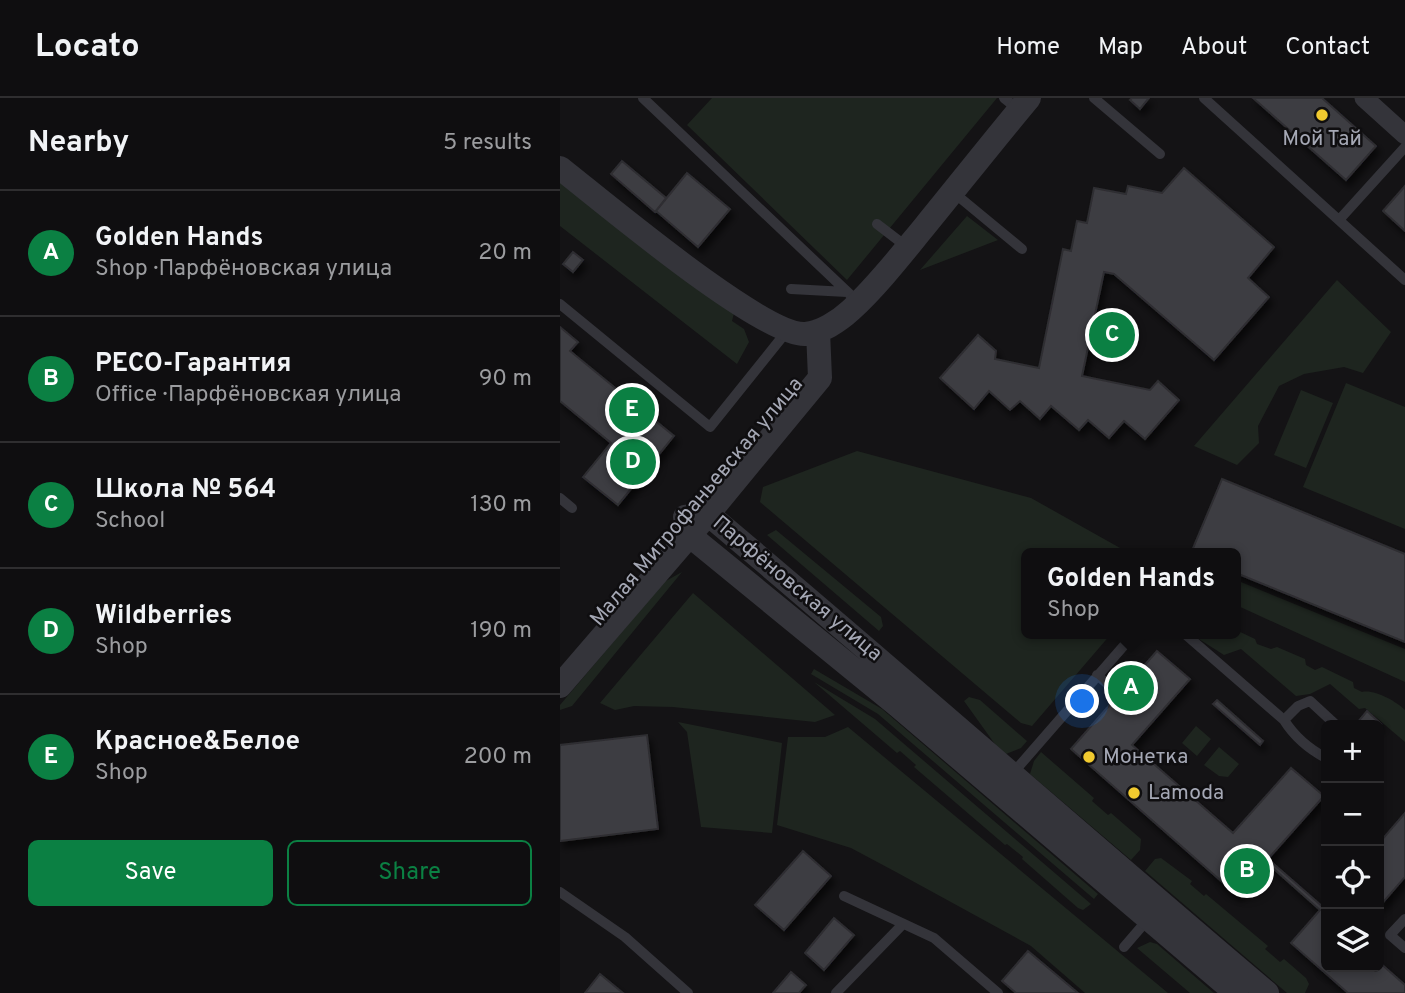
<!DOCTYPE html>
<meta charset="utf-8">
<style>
body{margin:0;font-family:Overpass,sans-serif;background:#181719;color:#f1f3f6}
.controls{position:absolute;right:21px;bottom:21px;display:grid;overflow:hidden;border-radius:10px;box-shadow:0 4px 10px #0003}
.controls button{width:63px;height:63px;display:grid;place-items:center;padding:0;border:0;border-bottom:2px solid #2f2e30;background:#0f0e10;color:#f1f3f6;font:35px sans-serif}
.you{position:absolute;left:523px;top:604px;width:24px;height:24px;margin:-18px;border:5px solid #fff;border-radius:50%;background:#1a73e8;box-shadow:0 0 0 10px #1a73e833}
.badge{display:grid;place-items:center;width:46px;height:46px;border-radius:50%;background:#0b8043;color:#fff;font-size:23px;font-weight:700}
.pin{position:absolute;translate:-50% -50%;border:4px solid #fff;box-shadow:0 2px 7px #0006}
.popup{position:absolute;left:461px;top:450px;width:220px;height:91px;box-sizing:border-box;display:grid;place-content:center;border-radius:10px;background:#0f0e10;filter:drop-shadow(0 2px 5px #0005);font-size:23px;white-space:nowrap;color:#9b9c9f}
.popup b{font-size:26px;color:#f1f3f6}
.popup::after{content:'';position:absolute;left:50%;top:100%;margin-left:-14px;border:14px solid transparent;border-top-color:#0f0e10}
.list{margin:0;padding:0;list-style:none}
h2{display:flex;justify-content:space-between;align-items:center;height:91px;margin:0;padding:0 28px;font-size:30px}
h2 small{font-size:23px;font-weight:400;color:#9b9c9f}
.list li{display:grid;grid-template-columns:46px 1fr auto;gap:21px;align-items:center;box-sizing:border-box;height:126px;padding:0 28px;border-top:2px solid #2f2e30}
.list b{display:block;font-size:26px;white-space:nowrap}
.list p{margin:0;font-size:23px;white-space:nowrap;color:#9b9c9f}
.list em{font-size:23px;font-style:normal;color:#9b9c9f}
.actions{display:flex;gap:14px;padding:21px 28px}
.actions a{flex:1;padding:16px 0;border:2px solid #0b8043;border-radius:10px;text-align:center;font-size:24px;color:#0b8043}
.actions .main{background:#0b8043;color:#fff}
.icon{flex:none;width:38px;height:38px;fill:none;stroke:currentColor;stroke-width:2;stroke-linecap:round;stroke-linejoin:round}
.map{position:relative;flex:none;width:845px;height:895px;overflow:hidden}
header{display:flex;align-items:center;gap:42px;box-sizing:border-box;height:98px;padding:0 35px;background:#0f0e10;border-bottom:2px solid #2f2e30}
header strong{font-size:33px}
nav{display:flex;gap:38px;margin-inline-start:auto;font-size:24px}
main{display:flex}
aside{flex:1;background:#0f0e10}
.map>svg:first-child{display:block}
.green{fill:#1e251f}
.building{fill:#3e3d42;stroke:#2e2d31;stroke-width:2;filter:url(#shadow)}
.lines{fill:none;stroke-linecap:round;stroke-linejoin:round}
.service{stroke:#34343a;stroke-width:10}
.minor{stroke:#34343a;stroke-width:19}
.tertiary{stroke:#34343a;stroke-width:24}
.poi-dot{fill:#f1ca2f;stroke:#0f0e10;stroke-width:2.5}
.labels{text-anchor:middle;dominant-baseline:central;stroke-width:5;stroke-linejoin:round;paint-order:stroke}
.poi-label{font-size:21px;fill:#a5a8b5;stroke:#0f0e10;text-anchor:start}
.street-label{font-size:21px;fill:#a5a8b5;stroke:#0f0e10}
</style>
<header>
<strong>Locato</strong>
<nav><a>Home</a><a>Map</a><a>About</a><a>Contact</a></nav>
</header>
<main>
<aside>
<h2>Nearby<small>5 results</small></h2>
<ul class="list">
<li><span class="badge">A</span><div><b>Golden Hands</b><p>Shop · Парфёновская улица</p></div><em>20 m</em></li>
<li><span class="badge">B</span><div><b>РЕСО-Гарантия</b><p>Office · Парфёновская улица</p></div><em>90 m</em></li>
<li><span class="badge">C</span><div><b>Школа № 564</b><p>School</p></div><em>130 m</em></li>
<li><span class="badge">D</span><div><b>Wildberries</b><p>Shop</p></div><em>190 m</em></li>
<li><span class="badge">E</span><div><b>Красное&amp;Белое</b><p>Shop</p></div><em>200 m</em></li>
</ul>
<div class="actions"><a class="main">Save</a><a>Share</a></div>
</aside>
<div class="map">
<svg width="845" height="895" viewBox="0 0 845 895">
<defs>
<filter id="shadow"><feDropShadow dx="3.5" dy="6" stdDeviation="3.5" flood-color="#0009"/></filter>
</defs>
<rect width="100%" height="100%" fill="#141315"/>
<path class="green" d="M152 0H437L287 182 127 27Z
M0 84 174 215 172 223 184 231 189 244 177 266 0 128Z
M407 118 438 142 360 172Z
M777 182 831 234 803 275 784 269 744 276 719 288 698 328 699 345 677 367 634 348Z
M786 285 845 309V431L743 389Z
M741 292 773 305 746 370 714 357Z
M297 353 471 400 569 455H466V536H551L472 628 461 625 200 404 203 389Z
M216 432 321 519 323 528 319 533 207 437Z
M122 474 12 608 0 612V607L104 484Z
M676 482 845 551V584L676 507Z
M133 495 275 617 255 624 113 609 74 608 55 612 40 605Z
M676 532 695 541 697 546 711 551 717 549 745 561 746 567 755 572 762 569 793 584 794 590 802 594C814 591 836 603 845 612V644L805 610 799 611 770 586 750 596 736 598 681 551 664 557 631 536H676Z
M254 571 322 611 538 796 534 801 318 616 251 576Z
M254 584 315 621 531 806 523 812 518 810 462 761 463 759 447 746 445 747 354 669 356 667 340 653 337 655Z
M409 599 420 602 467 643 461 650 446 656 437 649 404 603Z
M118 624 222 645 212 735 141 729 127 634Z
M636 628 651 641 637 658 622 645Z
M288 629 608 895H525L471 848 336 774 291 750 217 727 228 639H265Z
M659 649 679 666 668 679 659 678 644 667Z
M481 654 534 700 532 703 548 717 551 715 581 741 580 752 571 762 470 676 474 663Z
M601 760 632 783 630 786 644 798 646 796 708 848 705 851 720 864 724 861 746 880 749 886 745 895H727L585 773 595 761Z
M590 844 597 846 654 895H630L577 850Z"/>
<path class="building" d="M572 0H589L580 11 570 2Z
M693 0H762L816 48 786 82Z
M62 63 106 100 95 114 51 76Z
M624 70 714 149 688 180 709 199 654 262 554 176 544 174 522 278 590 292 598 283 619 302 585 341 564 323 549 340 528 322 519 332 491 308 480 321 460 303 450 312 429 293 414 311 380 280 418 237 436 253 435 261 479 270 503 151 511 153 517 123 527 125 534 90 566 96 568 88 602 95Z
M127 75 170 111 138 149 96 113Z
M845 88V133L823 113Z
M13 154 23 162 13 174 3 166Z
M0 229 18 244 10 253 114 338 58 407 23 379 51 345 0 303Z
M662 381 845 456V544L676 475V455H631Z
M597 553 630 581 572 647 673 735 731 670 764 698 708 761 763 809 766 805V869H819V864L845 887V895H788L731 845 760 812 706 764 677 797 511 651Z
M657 602 703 643 700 647 653 606Z
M807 613 821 626 819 628 800 627 797 625Z
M87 637 98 731 0 743V647Z
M845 715V779L819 809V745Z
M243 753 271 778 224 832 195 807Z
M274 820 294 837 264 872 245 855Z
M468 853 518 895H456L442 883Z
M231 874 246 887 239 895H213Z
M40 876 63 895H25Z"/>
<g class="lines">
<path class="service" d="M83 0 298 204
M444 0 459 12
M534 0 600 56
M644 0 845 182
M393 94 462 151
M779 122 845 49
M317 126 347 149
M231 191 287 194
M0 206 150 329 227 233
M0 400 12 410
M625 536 724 622C734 638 749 651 766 660
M537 577 558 595
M724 622 738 608 750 603 776 627
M453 675 574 536
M0 794 65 839 128 895
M284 798 374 840 438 895
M845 821 830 837 845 850
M564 849 589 820
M276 895 343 826"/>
<path class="minor" d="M804 0 845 37"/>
<path class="tertiary" d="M0 70C41 102 202 238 245 236 261 235 279 223 291 212 318 187 342 156 365 128 400 85 434 42 469 0
M125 419 148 416C336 574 520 737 707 895
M125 419 129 437 337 607 676 895
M0 588 148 416 260 280 258 233"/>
</g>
<g class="poi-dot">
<circle cx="762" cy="17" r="7"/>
<circle cx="529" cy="659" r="7"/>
<circle cx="574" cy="695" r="7"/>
</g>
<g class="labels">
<g class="poi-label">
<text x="762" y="41" text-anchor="middle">Мой Тай</text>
<text x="543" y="659">Монетка</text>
<text x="588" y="695">Lamoda</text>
</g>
<g class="street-label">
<text transform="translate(137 404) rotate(-50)">Малая Митрофаньевская улица</text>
<text transform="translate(237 491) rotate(40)">Парфёновская улица</text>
</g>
</g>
</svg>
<div class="controls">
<button>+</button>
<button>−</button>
<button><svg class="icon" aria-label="locate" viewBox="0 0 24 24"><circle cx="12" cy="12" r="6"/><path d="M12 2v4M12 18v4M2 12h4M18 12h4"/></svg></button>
<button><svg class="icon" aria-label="layers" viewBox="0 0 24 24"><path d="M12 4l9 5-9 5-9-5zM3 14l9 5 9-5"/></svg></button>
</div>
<div class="you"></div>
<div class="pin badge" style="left:571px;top:590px">A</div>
<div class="popup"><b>Golden Hands</b>Shop</div>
<div class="pin badge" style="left:687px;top:773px">B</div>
<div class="pin badge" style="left:552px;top:237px">C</div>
<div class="pin badge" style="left:73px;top:364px">D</div>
<div class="pin badge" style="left:72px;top:312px">E</div>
</div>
</main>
